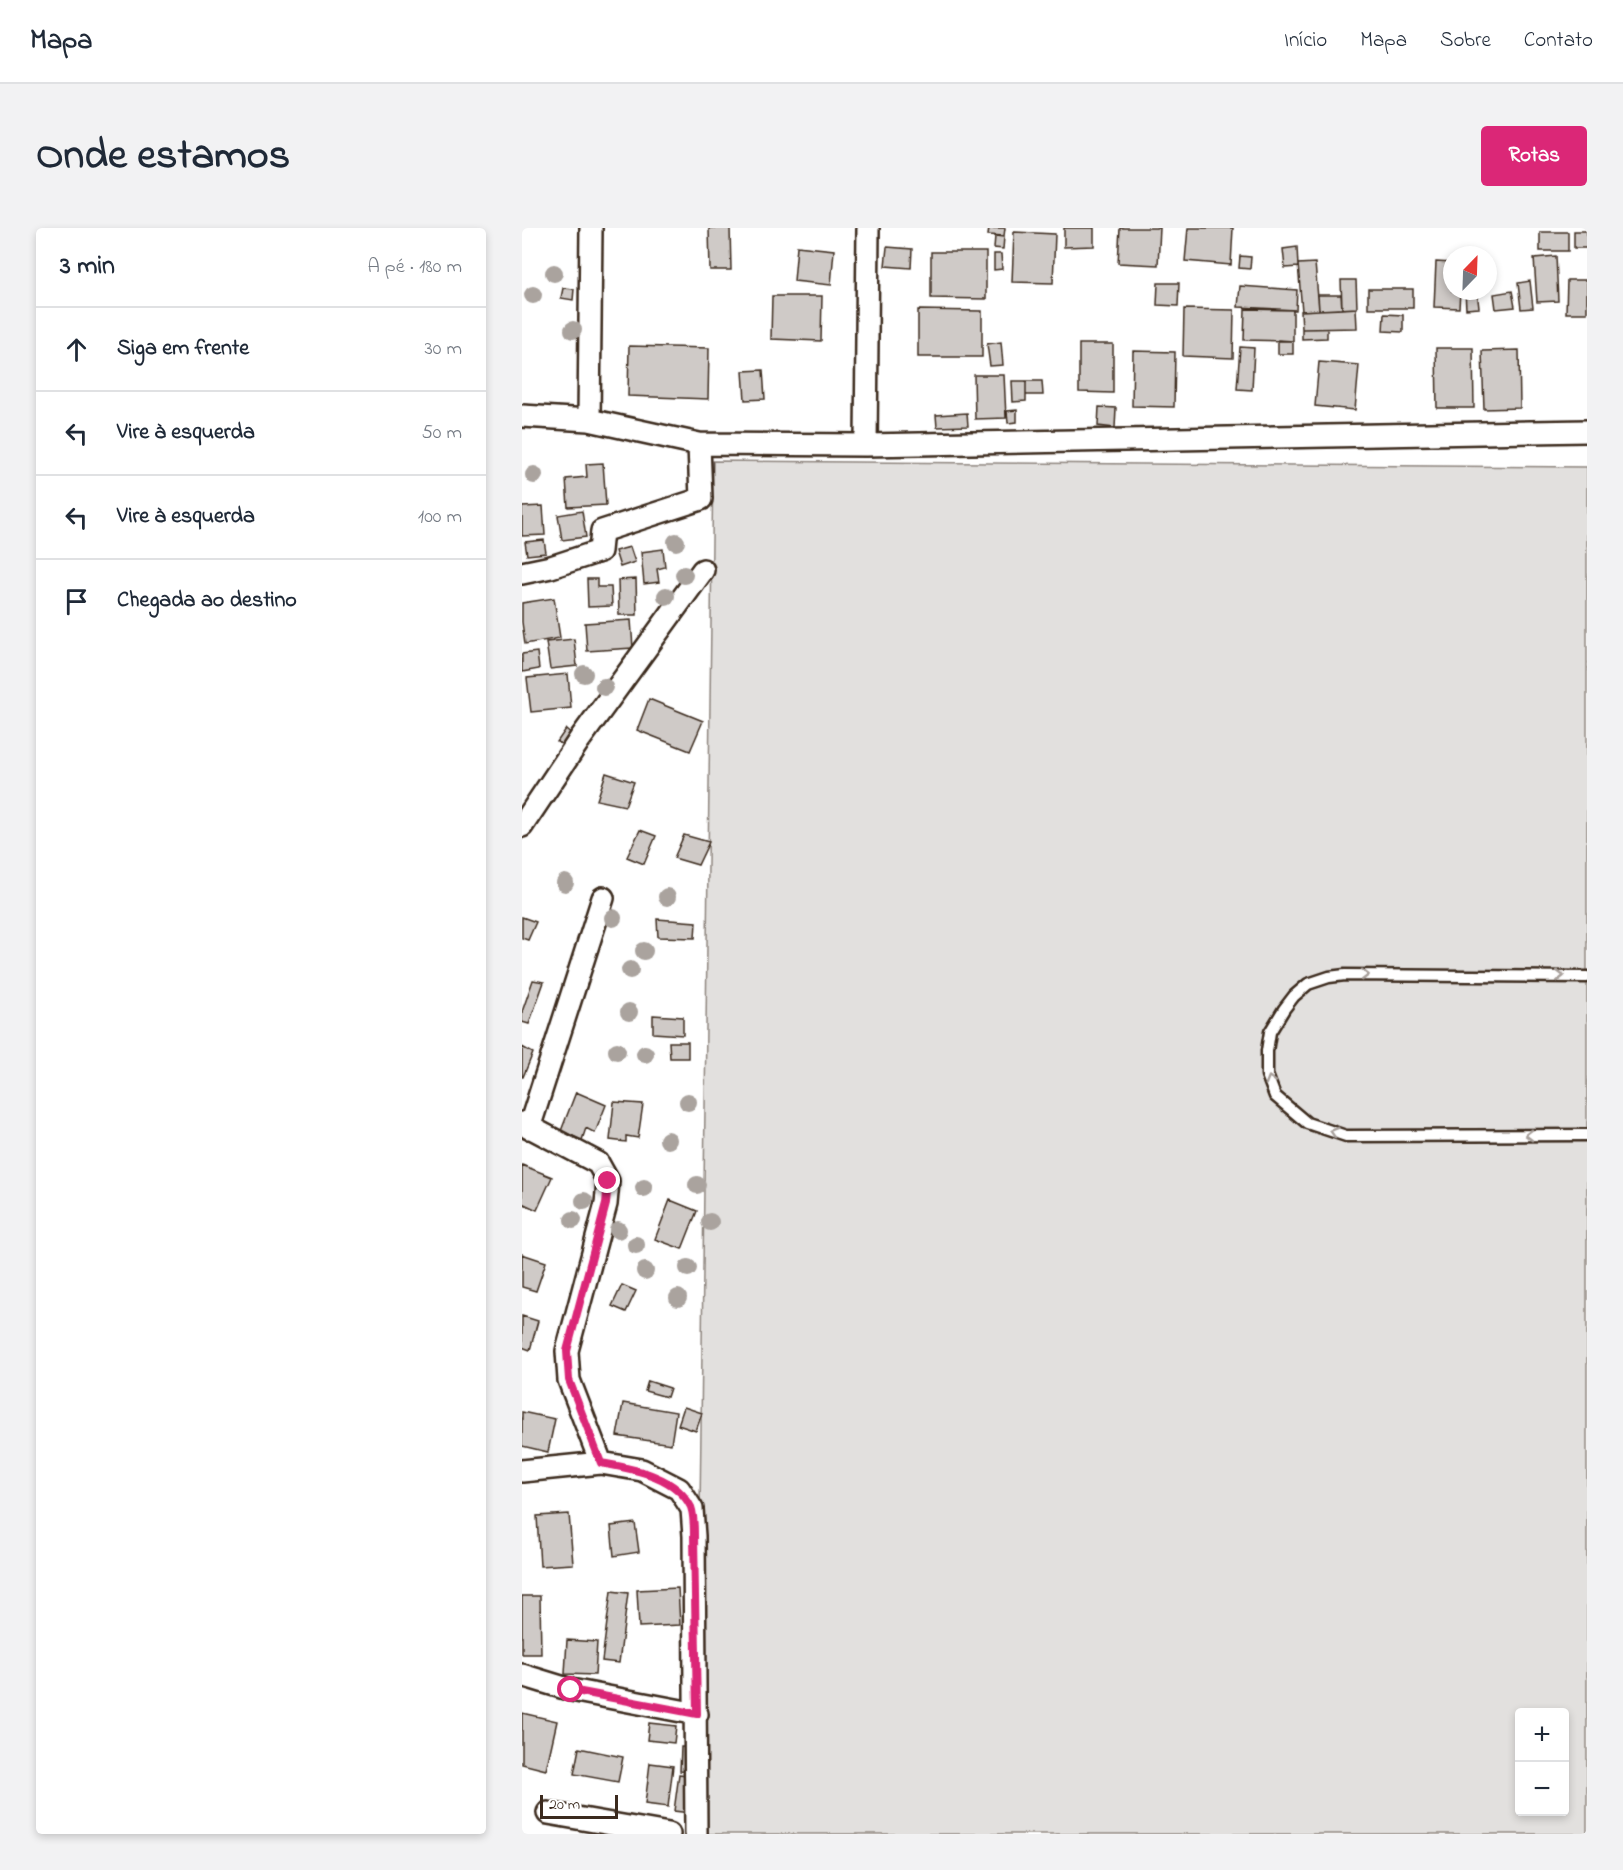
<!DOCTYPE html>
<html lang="pt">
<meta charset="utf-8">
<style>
body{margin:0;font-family:"Indie Flower",sans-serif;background:#f2f2f3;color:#1f2937}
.controls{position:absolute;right:18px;bottom:18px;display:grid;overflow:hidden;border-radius:6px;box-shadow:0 3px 9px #0003}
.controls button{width:54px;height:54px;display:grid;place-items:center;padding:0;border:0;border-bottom:2px solid #e0e1e3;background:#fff;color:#1f2937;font:30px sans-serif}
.compass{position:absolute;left:921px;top:18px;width:54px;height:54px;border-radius:50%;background:#fff;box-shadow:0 3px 9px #0003;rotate:23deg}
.scale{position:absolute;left:18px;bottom:15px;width:78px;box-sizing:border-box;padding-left:6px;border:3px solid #3b2a1e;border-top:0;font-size:16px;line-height:21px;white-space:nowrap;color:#3b2a1e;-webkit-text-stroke:4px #fff;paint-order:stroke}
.stop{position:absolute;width:18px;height:18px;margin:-14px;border:4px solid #db2777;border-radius:50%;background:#fff}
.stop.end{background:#db2777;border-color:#fff;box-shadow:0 2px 6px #0008}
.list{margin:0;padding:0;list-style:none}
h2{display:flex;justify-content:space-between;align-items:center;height:78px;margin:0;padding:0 24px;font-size:26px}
h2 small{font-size:20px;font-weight:400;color:#747a83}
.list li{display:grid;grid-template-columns:39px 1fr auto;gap:18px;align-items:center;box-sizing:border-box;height:84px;padding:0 24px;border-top:2px solid #e0e1e3}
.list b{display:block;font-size:22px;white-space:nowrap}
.list em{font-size:20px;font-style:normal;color:#747a83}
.icon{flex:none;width:33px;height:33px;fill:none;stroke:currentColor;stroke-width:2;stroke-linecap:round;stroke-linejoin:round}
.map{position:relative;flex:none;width:1065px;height:1606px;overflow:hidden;border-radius:6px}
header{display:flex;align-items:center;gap:36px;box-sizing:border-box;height:84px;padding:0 30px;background:#fff;border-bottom:2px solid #e0e1e3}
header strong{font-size:28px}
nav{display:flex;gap:33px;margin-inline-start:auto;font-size:21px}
.intro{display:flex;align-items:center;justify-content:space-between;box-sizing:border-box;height:144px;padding:0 36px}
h1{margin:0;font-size:42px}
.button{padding:15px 27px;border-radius:6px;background:#db2777;color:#fff;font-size:21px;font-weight:700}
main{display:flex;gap:36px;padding:0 36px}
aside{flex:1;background:#fff;border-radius:6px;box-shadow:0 3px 9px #0003}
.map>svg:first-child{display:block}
.green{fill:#e2e0de;stroke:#8e857e;stroke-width:1.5;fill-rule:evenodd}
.building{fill:#cfcac7;stroke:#3b2a1e;stroke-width:1.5}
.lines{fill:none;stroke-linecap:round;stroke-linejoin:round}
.lane-casing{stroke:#3b2a1e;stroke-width:15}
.street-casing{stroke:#3b2a1e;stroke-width:26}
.lane{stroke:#fff;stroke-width:10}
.street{stroke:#fff;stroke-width:21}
.tree{fill:#aaa39e}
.oneway{stroke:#a79f9a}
.route{stroke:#db2777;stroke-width:8}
</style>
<header>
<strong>Mapa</strong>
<nav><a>Início</a><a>Mapa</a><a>Sobre</a><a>Contato</a></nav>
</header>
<div class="intro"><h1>Onde estamos</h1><a class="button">Rotas</a></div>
<main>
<aside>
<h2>3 min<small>A pé · 180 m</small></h2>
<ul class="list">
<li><svg class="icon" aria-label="ahead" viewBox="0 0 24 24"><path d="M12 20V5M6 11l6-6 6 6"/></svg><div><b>Siga em frente</b></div><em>30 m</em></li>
<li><svg class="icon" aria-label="left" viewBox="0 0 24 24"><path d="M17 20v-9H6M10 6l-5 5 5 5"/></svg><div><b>Vire à esquerda</b></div><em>50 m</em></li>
<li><svg class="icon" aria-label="left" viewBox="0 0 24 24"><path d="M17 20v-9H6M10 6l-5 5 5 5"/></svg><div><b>Vire à esquerda</b></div><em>100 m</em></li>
<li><svg class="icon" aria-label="arrive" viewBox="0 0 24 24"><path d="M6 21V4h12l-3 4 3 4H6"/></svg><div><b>Chegada ao destino</b></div></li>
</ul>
</aside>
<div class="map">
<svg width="1065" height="1606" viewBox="0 0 1065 1606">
<rect width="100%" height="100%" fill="#fff"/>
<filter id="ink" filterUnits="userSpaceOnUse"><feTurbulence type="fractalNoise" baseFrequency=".0167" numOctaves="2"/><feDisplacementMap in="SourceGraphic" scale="12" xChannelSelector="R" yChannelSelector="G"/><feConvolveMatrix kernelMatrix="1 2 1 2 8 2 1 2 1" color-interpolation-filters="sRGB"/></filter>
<g filter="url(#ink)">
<path class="green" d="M191 233 1065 239V1606H174ZM998 1484H1042V1584H998Z"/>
<path class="building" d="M187 0H208L209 42H188Z
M467 0H483L482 8 466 7Z
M542 0H572V18L542 19Z
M598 0H638L636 37 596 35Z
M666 0H711L709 37 663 33Z
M1052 3H1065V20H1052Z
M492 4 533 6 531 55 490 54Z
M1018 4H1046V23H1018Z
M473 8 482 9 481 21 472 20Z
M275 18 312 22 309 57 272 53Z
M365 19 390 21 389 40 363 38Z
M775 19 776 39 763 40 761 21Z
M409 24H464V71L409 70Z
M472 26H479L480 41 472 42Z
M718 28 729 29 728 41 717 40Z
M1034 28 1036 73 1015 74 1012 30Z
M914 34 930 35V63H938L937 80 912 79Z
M793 35 797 82 780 83 776 36Z
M819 52H834L835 80 820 81Z
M1045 52H1065V85H1044Z
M1008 53 1011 80 999 81 996 55Z
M636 55H657L656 78 635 77Z
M718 58 775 62 774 82 716 79Z
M41 60 52 61 51 72 39 70Z
M846 61H891V80H846Z
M943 63H955L957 80 944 81Z
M990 63 993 79 974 81 972 66Z
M796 67H819L820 81 797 82Z
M250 68H300L299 113 249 111Z
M834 80 835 100 780 101 779 83Z
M662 81 712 82 711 130 661 128Z
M723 81 771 82V113L722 112Z
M396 82 460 83V129H396Z
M862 86 881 87V104L861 103Z
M780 101H805V110L780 111Z
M756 112 771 113V126H756Z
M479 114 481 137 468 138 465 116Z
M557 116H591V165L557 164Z
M107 118 187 120 186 171 106 168Z
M718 119 732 120 730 162 715 161Z
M914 120H951L952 180H915Z
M997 122 998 180 962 181 960 123Z
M611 123 653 124 652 179 610 178Z
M797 134 837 137 833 182 793 178Z
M241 142 243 171 223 172 221 143Z
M452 147H482L484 190 453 191Z
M490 153H504V173L491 174Z
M504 153H520L521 167H504Z
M577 179 594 180 593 200 576 198Z
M495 182V194L486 195 485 183Z
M445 185 446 198 415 199 414 187Z
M81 235 84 277 46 279 44 251 65 249 64 236Z
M21 278 23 307 0 308V279Z
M60 283 64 309 40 312 36 287Z
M22 312 24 325 5 327 3 314Z
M108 319 113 334 98 339 93 323Z
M141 321 143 339 135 341 137 354 122 356 119 324Z
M65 351H75V359H89L90 378 66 379Z
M114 351 115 387H97L96 352Z
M32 370 38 410 3 416 0 394V375Z
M109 392 111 420 65 423 63 395Z
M52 411 55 438 28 441 24 414Z
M15 424 17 441 0 444V426Z
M46 446 49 480 9 484 5 450Z
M127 471 181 493 168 523 115 502Z
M44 501 53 509 46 519 35 514Z
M84 545 112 554 103 578 75 572Z
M118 602 134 608 122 636 105 629Z
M162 607 187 614 176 637 152 630Z
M0 689 14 694 6 712 0 710Z
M135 691 174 694 173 710 136 709Z
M11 752 22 754 7 796 0 794V784Z
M131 787 161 789V807L131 805Z
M147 814H166V830H148Z
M0 819 11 825 1 849H0Z
M54 864 84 877 73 905 64 900 60 912 39 903Z
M92 874 121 876 116 910 104 908V914L88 912Z
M0 937 30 949 15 982 0 975Z
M148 972 175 983 160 1021 133 1011Z
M0 1026 24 1034 14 1063 0 1059Z
M100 1057 114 1063 104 1084 90 1078Z
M0 1088 16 1093 8 1122 0 1119Z
M126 1153 148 1160 145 1169 123 1163Z
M101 1175 154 1184 149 1216 95 1208Z
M162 1179 180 1185 174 1203 156 1197Z
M0 1184 33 1191 26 1224 0 1218Z
M47 1286 51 1336 18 1338 15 1288Z
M113 1295 117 1324 92 1328 89 1298Z
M156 1360 158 1397 117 1399 115 1362Z
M89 1363 106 1365 97 1435 80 1433Z
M0 1368H18L19 1426H0Z
M45 1412 75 1414 73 1447 43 1446Z
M0 1485 35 1493 24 1542 0 1536Z
M127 1495 154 1498 152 1515 125 1512Z
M159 1519H173L172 1544 158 1543Z
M57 1520 101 1529 96 1554 52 1546Z
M128 1535 151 1538 146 1579 123 1576Z
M157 1546 173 1548 168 1585 152 1583Z"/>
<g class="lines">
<defs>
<path id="lane" d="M1065 749 823 747 807 749 786 756 772 768 762 781 748 804 745 823V847L753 868 785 895 824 908 1065 907"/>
<path id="street" d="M0 188 67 192 177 216 344 217 1065 203
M67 192 69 0
M344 217 346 0
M0 345 29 339 78 323 80 303 179 271 177 216
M0 598 58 511 181 342
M0 895 76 935 86 953 84 976 45 1123 47 1152 79 1235
M7 900 81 670
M0 1243 79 1235 120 1242 157 1261 170 1281 172 1308 174 1606
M0 1447 49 1462 175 1486
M26 1585 147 1606"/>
</defs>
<use href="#lane" class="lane-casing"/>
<use href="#street" class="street-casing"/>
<use href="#lane" class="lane"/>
<use href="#street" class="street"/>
</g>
<g class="tree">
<circle cx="32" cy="45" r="9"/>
<circle cx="11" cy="67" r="9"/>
<circle cx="51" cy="102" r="9"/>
<circle cx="12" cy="247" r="9"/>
<circle cx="154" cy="314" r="9"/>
<circle cx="162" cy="347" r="9"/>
<circle cx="144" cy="368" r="9"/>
<circle cx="62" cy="446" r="9"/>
<circle cx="82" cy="459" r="9"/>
<circle cx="43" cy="655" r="9"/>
<circle cx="145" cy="669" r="9"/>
<circle cx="91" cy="690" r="9"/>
<circle cx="122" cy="723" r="9"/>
<circle cx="108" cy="742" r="9"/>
<circle cx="107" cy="784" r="9"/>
<circle cx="95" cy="823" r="9"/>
<circle cx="123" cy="826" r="9"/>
<circle cx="166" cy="874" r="9"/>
<circle cx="146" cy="912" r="9"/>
<circle cx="175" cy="957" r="9"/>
<circle cx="122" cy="960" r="9"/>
<circle cx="62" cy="973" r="9"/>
<circle cx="51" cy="992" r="9"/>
<circle cx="188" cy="994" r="9"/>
<circle cx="96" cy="1002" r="9"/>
<circle cx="114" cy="1017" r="9"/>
<circle cx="166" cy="1040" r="9"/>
<circle cx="123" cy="1043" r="9"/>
<circle cx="156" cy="1070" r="9"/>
</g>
<defs><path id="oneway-chevron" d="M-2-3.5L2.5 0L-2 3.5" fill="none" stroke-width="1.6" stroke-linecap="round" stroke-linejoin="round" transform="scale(1.5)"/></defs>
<g class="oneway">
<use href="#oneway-chevron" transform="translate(843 747)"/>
<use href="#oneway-chevron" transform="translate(1038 748)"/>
<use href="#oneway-chevron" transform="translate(748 852) rotate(-106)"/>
<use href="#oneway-chevron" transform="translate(812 904) rotate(-163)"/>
<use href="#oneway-chevron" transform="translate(1007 907) rotate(180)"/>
</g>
</g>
<g class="lines" filter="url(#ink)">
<path class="route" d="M49 1462 175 1486 172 1308C172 1299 172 1287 169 1279 153 1247 111 1241 79 1235L47 1152 45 1123 84 976 86 953"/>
</g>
</svg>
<div class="controls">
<button>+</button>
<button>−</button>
</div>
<svg class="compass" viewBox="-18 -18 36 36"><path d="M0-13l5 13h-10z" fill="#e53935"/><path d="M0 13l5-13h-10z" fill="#747a83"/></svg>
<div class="scale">20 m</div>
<div class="stop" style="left:49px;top:1462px"></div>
<div class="stop end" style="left:86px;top:953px"></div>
</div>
</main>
